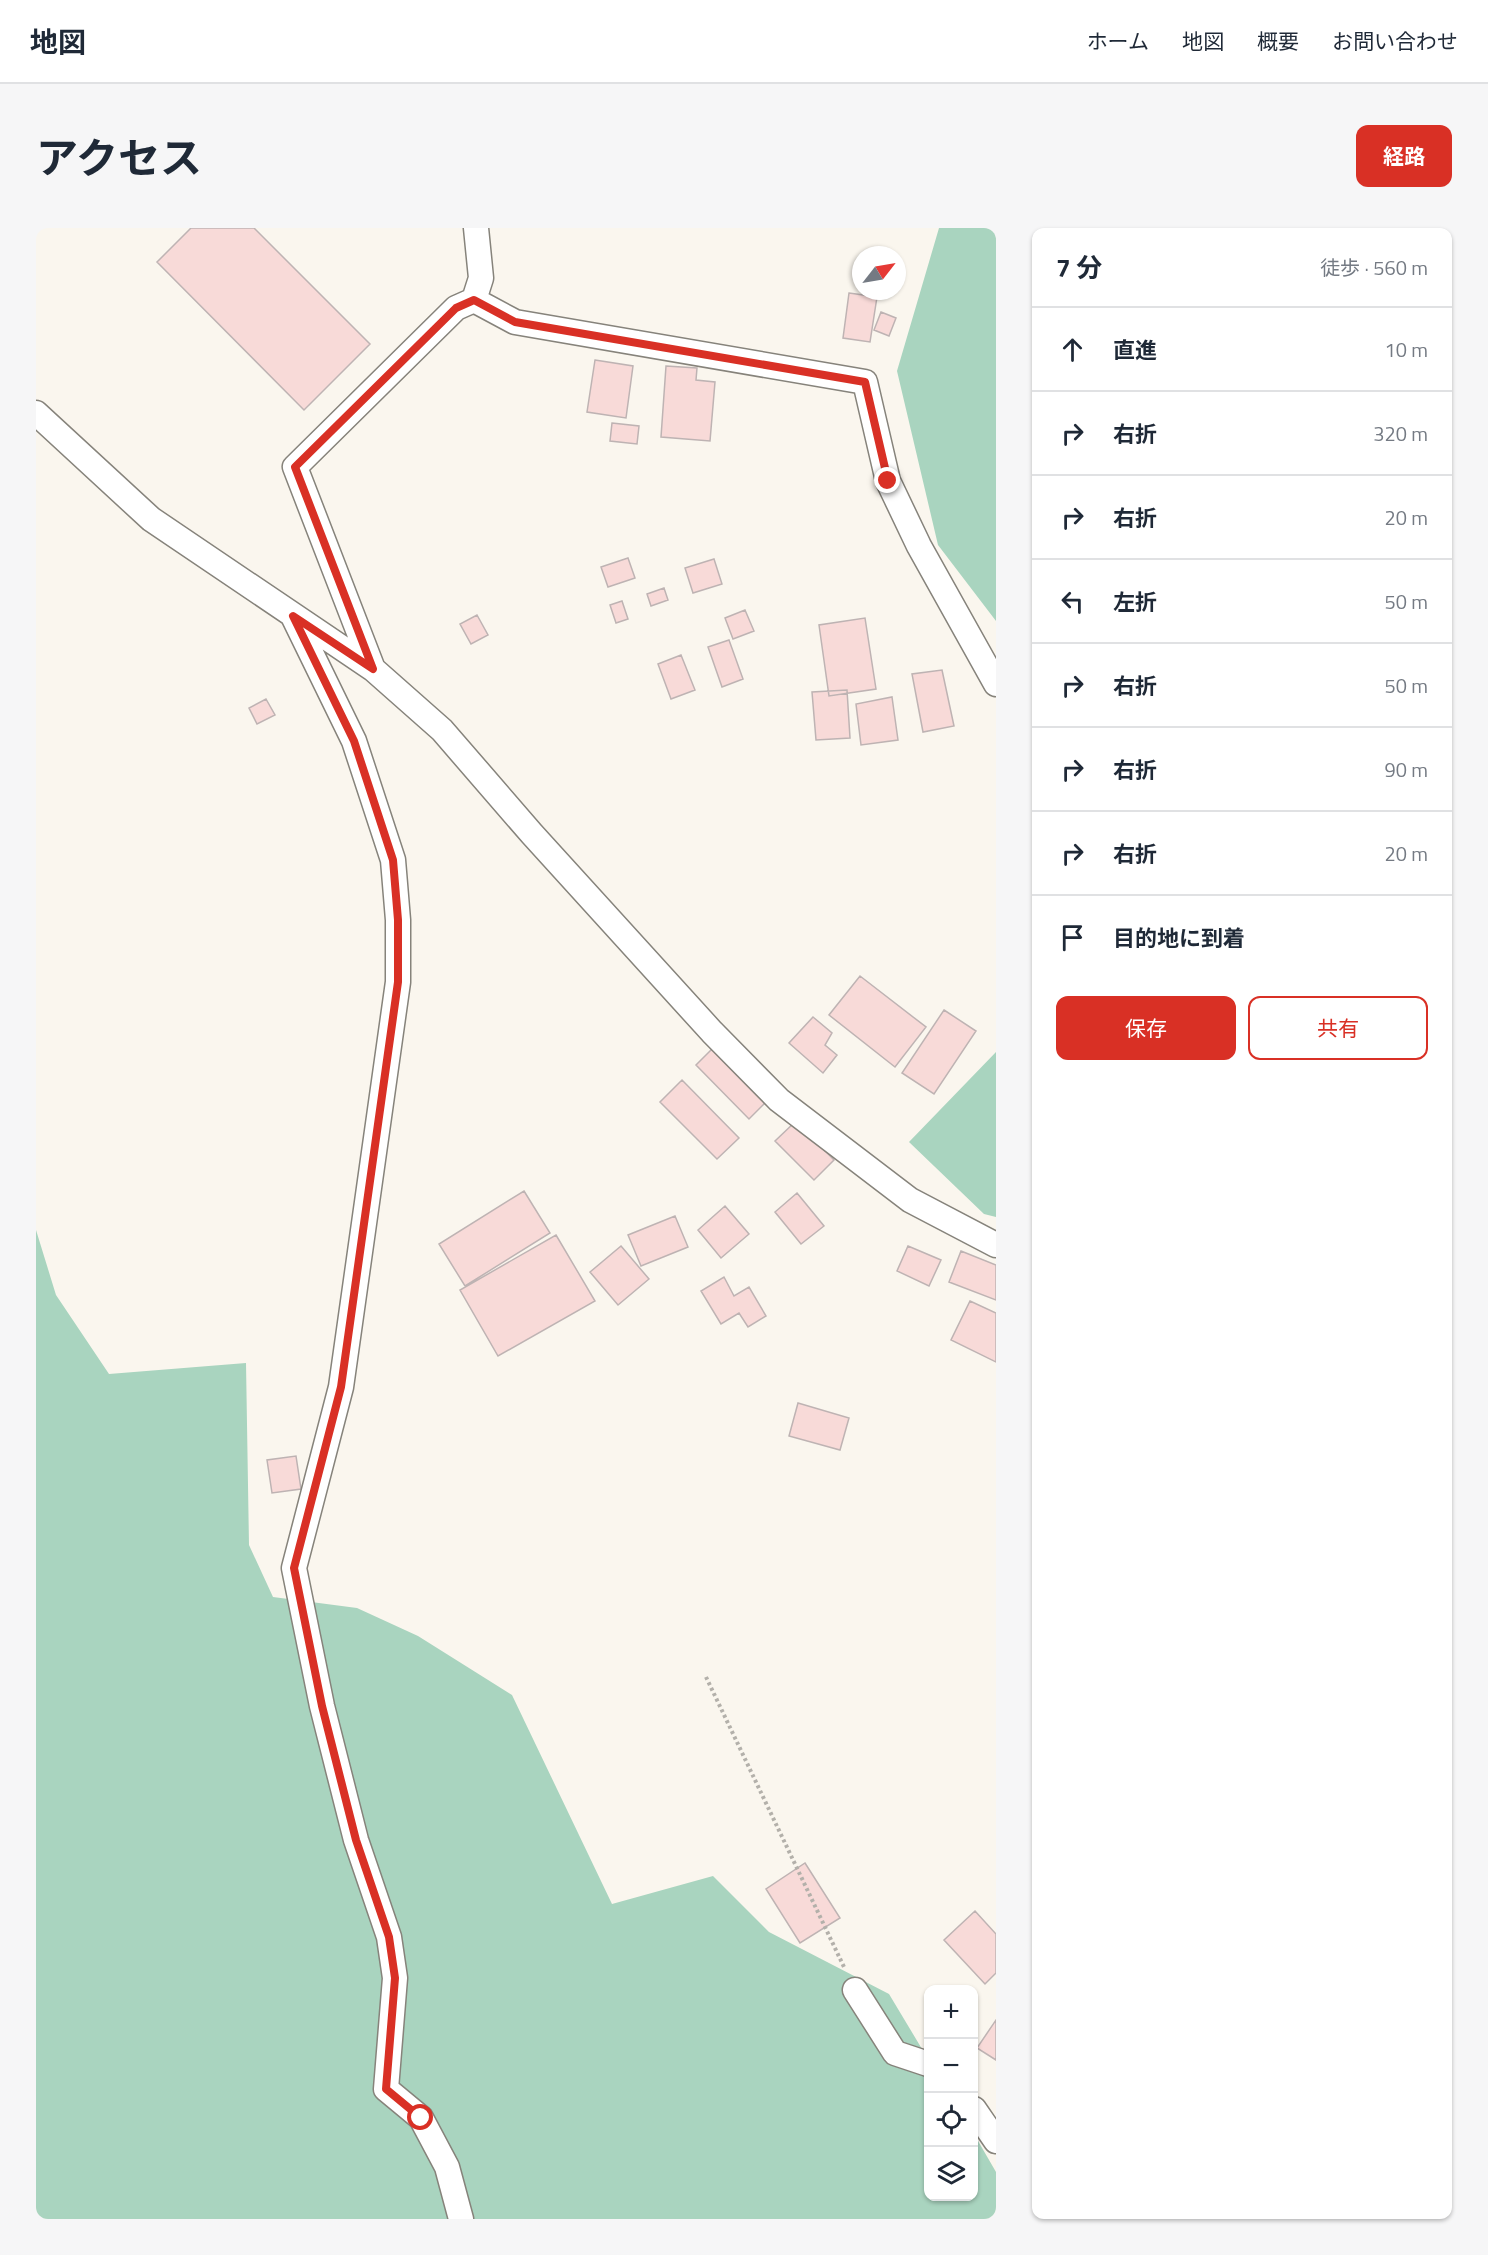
<!DOCTYPE html>
<html lang="ja">
<meta charset="utf-8">
<style>
body{margin:0;font-family:"Titillium Web","Noto Sans JP",sans-serif;background:#f6f6f7;color:#1f2937}
.controls{position:absolute;right:18px;bottom:18px;display:grid;overflow:hidden;border-radius:12px;box-shadow:0 2px 4px #0004}
.controls button{width:54px;height:54px;display:grid;place-items:center;padding:0;border:0;border-bottom:2px solid #e0e1e3;background:#fff;color:#1f2937;font:30px sans-serif}
.compass{position:absolute;left:816px;top:18px;width:54px;height:54px;border-radius:50%;background:#fff;box-shadow:0 2px 4px #0004;rotate:59deg}
.stop{position:absolute;width:18px;height:18px;margin:-14px;border:4px solid #d93025;border-radius:50%;background:#fff}
.stop.end{background:#d93025;border-color:#fff;box-shadow:0 2px 6px #0008}
.list{margin:0;padding:0;list-style:none}
h2{display:flex;justify-content:space-between;align-items:center;height:78px;margin:0;padding:0 24px;font-size:26px}
h2 small{font-size:20px;font-weight:400;color:#747a83}
.list li{display:grid;grid-template-columns:39px 1fr auto;gap:18px;align-items:center;box-sizing:border-box;height:84px;padding:0 24px;border-top:2px solid #e0e1e3}
.list b{display:block;font-size:22px;white-space:nowrap}
.list em{font-size:20px;font-style:normal;color:#747a83}
.actions{display:flex;gap:12px;padding:18px 24px}
.actions a{flex:1;padding:14px 0;border:2px solid #d93025;border-radius:12px;text-align:center;font-size:21px;color:#d93025}
.actions .main{background:#d93025;color:#fff}
.icon{flex:none;width:33px;height:33px;fill:none;stroke:currentColor;stroke-width:2;stroke-linecap:round;stroke-linejoin:round}
.map{position:relative;flex:none;width:960px;height:1991px;overflow:hidden;border-radius:12px}
header{display:flex;align-items:center;gap:36px;box-sizing:border-box;height:84px;padding:0 30px;background:#fff;border-bottom:2px solid #e0e1e3}
header strong{font-size:28px}
nav{display:flex;gap:33px;margin-inline-start:auto;font-size:21px}
.intro{display:flex;align-items:center;justify-content:space-between;box-sizing:border-box;height:144px;padding:0 36px}
h1{margin:0;font-size:42px}
.button{padding:15px 27px;border-radius:12px;background:#d93025;color:#fff;font-size:21px;font-weight:700}
main{display:flex;gap:36px;padding:0 36px}
aside{flex:1;background:#fff;border-radius:12px;box-shadow:0 2px 4px #0004}
.map>svg:first-child{display:block}
.green{fill:#a9d4bf}
.building{fill:#f8dad8;stroke:#beb3b3;stroke-width:1.5}
.lines{fill:none;stroke-linecap:round;stroke-linejoin:round}
.street-casing{stroke:#86837b;stroke-width:27}
.path{stroke:#b3b0aa;stroke-width:4;stroke-dasharray:3 3;stroke-linecap:butt}
.street{stroke:#fff;stroke-width:24}
.route{stroke:#d93025;stroke-width:8}
</style>
<header>
<strong>地図</strong>
<nav><a>ホーム</a><a>地図</a><a>概要</a><a>お問い合わせ</a></nav>
</header>
<div class="intro"><h1>アクセス</h1><a class="button">経路</a></div>
<main>
<div class="map">
<svg width="960" height="1991" viewBox="0 0 960 1991">
<rect width="100%" height="100%" fill="#faf6ee"/>
<path class="green" d="M903 0H960V393L902 317 861 143Z
M960 824V989L948 986 873 914Z
M0 1002 20 1067 73 1146 210 1135 213 1317 237 1369 321 1380 382 1408 476 1467 576 1676 677 1648 733 1704 853 1766 892 1831V1968H938V1906L960 1944V1991H0Z"/>
<path class="building" d="M155 0H218L334 116 268 182 121 34Z
M813 65 841 69 834 114 807 110Z
M845 84 860 90 853 108 838 102Z
M559 132 597 138 590 190 551 184Z
M630 138 661 140 660 152 679 154 674 213 625 209Z
M576 195 603 198 601 216 574 213Z
M592 330 599 350 572 359 565 339Z
M678 331 686 356 657 365 649 340Z
M628 360 632 372 615 378 611 366Z
M586 373 592 391 580 395 574 377Z
M709 382 718 403 697 411 689 390Z
M441 387 452 407 435 416 424 396Z
M829 390 840 461 793 468 783 397Z
M693 412 707 451 686 459 672 419Z
M645 427 659 462 635 471 622 436Z
M906 442 918 498 887 504 876 446Z
M811 462 814 510 780 512 776 464Z
M856 469 862 512 825 517 820 476Z
M230 471 239 487 221 496 213 480Z
M824 748 890 799 859 839 793 787Z
M908 782 940 803 898 866 866 845Z
M777 789 796 805 789 817 801 827 787 845 753 815Z
M680 817 733 871 713 891 660 837Z
M646 852 703 910 681 931 624 874Z
M760 893 798 932 778 952 739 913Z
M488 963 514 1005 429 1058 403 1016Z
M761 965 788 998 765 1016 739 984Z
M689 978 713 1006 685 1030 662 1002Z
M639 988 652 1019 605 1038 592 1007Z
M520 1007 559 1073 462 1128 424 1062Z
M585 1018 613 1051 582 1077 554 1044Z
M872 1018 905 1032 893 1058 861 1043Z
M925 1023 960 1037V1072L913 1054Z
M688 1049 698 1068 713 1059 730 1088 712 1099 703 1085 685 1096 665 1063Z
M934 1073 960 1085V1134L915 1112Z
M762 1175 813 1190 804 1222 753 1208Z
M260 1228 265 1261 236 1265 231 1232Z
M769 1635 804 1690 764 1715 730 1661Z
M939 1683 960 1706V1745L949 1756 908 1712Z
M960 1792V1832L941 1820Z"/>
<g class="lines">
<defs>
<path id="street" d="M438 72 479 94 829 154 852 253 883 318 960 456
M438 72 445 50 440 0
M0 185 115 291 337 441 406 502 496 606 676 804 743 872 874 972 960 1017
M257 388 318 513 357 632 362 692V754L305 1159 258 1340 286 1478 320 1612 353 1709 359 1750 350 1861 385 1890 411 1939 425 1991
M337 441 259 239 420 80 438 72
M819 1762 859 1825 892 1836
M938 1881 960 1913"/>
</defs>
<use href="#street" class="street-casing"/>
<path class="path" d="M670 1449 808 1739"/>
<use href="#street" class="street"/>
</g>
<g class="lines">
<path class="route" d="M385 1890 350 1861 359 1750 353 1709 320 1612 286 1478 258 1340 305 1159 362 754V692L357 632 318 513 257 388 337 441 259 239 420 80 438 72 479 94 829 154 852 253"/>
</g>
</svg>
<div class="controls">
<button>+</button>
<button>−</button>
<button><svg class="icon" aria-label="locate" viewBox="0 0 24 24"><circle cx="12" cy="12" r="6"/><path d="M12 2v4M12 18v4M2 12h4M18 12h4"/></svg></button>
<button><svg class="icon" aria-label="layers" viewBox="0 0 24 24"><path d="M12 4l9 5-9 5-9-5zM3 14l9 5 9-5"/></svg></button>
</div>
<svg class="compass" viewBox="-18 -18 36 36"><path d="M0-13l5 13h-10z" fill="#e53935"/><path d="M0 13l5-13h-10z" fill="#747a83"/></svg>
<div class="stop" style="left:385px;top:1890px"></div>
<div class="stop end" style="left:852px;top:253px"></div>
</div>
<aside>
<h2>7 分<small>徒歩 · 560 m</small></h2>
<ul class="list">
<li><svg class="icon" aria-label="ahead" viewBox="0 0 24 24"><path d="M12 20V5M6 11l6-6 6 6"/></svg><div><b>直進</b></div><em>10 m</em></li>
<li><svg class="icon" aria-label="right" viewBox="0 0 24 24"><path d="M7 20v-9h11M14 6l5 5-5 5"/></svg><div><b>右折</b></div><em>320 m</em></li>
<li><svg class="icon" aria-label="right" viewBox="0 0 24 24"><path d="M7 20v-9h11M14 6l5 5-5 5"/></svg><div><b>右折</b></div><em>20 m</em></li>
<li><svg class="icon" aria-label="left" viewBox="0 0 24 24"><path d="M17 20v-9H6M10 6l-5 5 5 5"/></svg><div><b>左折</b></div><em>50 m</em></li>
<li><svg class="icon" aria-label="right" viewBox="0 0 24 24"><path d="M7 20v-9h11M14 6l5 5-5 5"/></svg><div><b>右折</b></div><em>50 m</em></li>
<li><svg class="icon" aria-label="right" viewBox="0 0 24 24"><path d="M7 20v-9h11M14 6l5 5-5 5"/></svg><div><b>右折</b></div><em>90 m</em></li>
<li><svg class="icon" aria-label="right" viewBox="0 0 24 24"><path d="M7 20v-9h11M14 6l5 5-5 5"/></svg><div><b>右折</b></div><em>20 m</em></li>
<li><svg class="icon" aria-label="arrive" viewBox="0 0 24 24"><path d="M6 21V4h12l-3 4 3 4H6"/></svg><div><b>目的地に到着</b></div></li>
</ul>
<div class="actions"><a class="main">保存</a><a>共有</a></div>
</aside>
</main>
